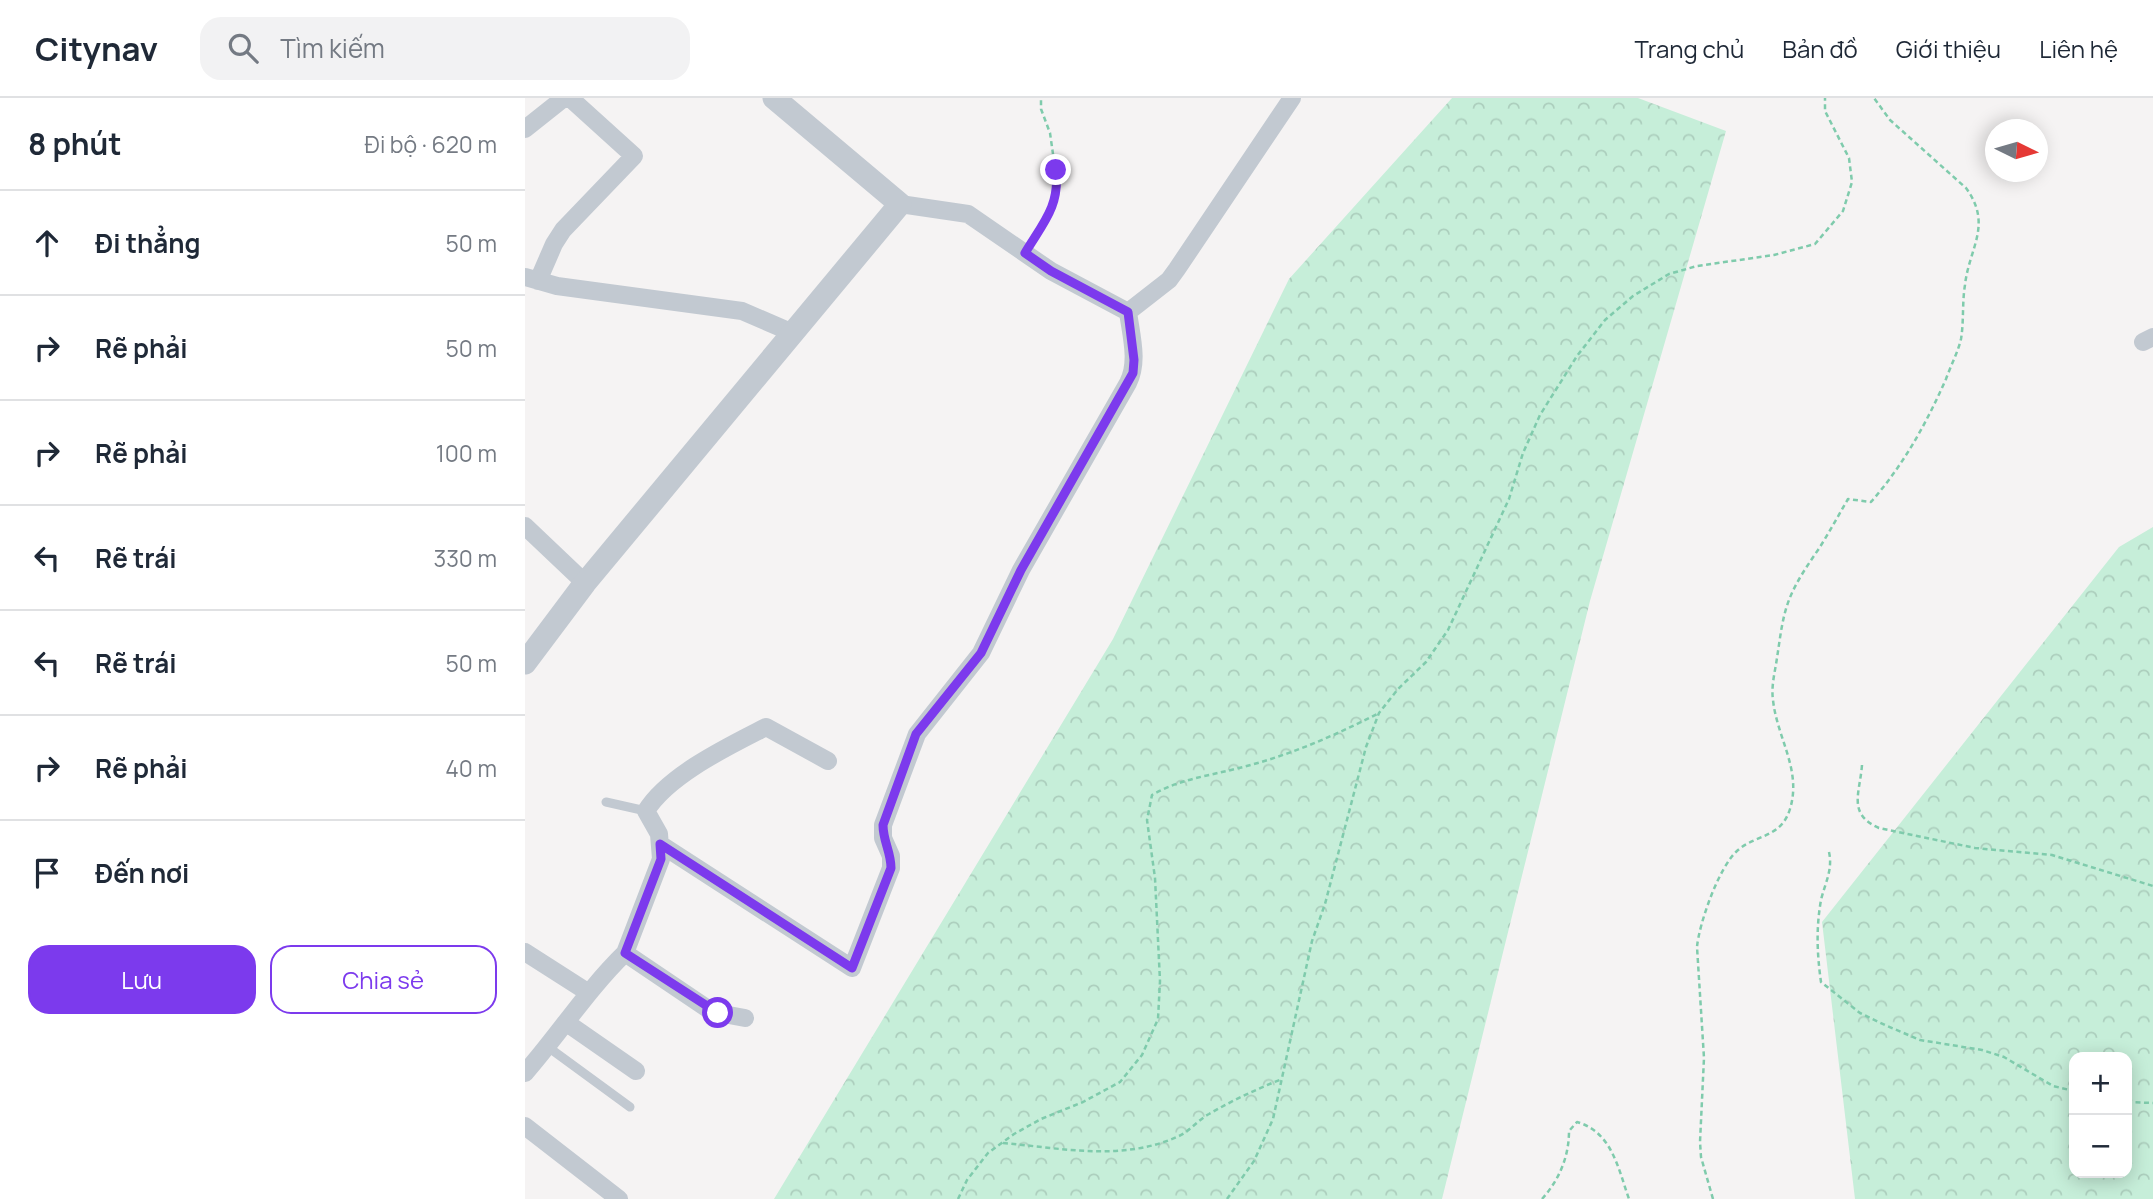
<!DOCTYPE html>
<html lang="vi">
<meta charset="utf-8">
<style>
body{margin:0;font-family:Manrope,sans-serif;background:#f2f2f3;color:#1f2937}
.controls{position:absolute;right:21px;bottom:21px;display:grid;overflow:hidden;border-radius:14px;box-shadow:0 4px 18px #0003}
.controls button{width:63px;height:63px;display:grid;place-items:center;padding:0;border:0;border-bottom:2px solid #e0e1e3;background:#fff;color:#1f2937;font:35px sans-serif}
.compass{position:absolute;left:1460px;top:21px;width:63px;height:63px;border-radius:50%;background:#fff;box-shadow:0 4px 18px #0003;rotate:95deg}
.stop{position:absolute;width:21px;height:21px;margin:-16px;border:5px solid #7c3aed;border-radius:50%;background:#fff}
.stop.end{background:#7c3aed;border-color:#fff;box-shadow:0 2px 7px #0008}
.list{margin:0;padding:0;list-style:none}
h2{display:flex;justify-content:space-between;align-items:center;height:91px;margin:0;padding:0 28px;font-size:30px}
h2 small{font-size:23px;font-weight:400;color:#747a83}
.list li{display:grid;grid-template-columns:46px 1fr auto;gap:21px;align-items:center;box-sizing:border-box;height:105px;padding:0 28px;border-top:2px solid #e0e1e3}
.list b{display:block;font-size:26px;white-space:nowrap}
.list em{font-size:23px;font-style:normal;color:#747a83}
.actions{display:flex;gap:14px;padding:21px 28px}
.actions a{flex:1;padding:16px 0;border:2px solid #7c3aed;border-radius:21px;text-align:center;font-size:24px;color:#7c3aed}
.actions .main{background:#7c3aed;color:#fff}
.icon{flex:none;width:38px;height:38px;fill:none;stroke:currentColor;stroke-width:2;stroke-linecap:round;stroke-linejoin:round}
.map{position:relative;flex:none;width:1628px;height:1101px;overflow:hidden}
header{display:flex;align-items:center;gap:42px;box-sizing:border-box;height:98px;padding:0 35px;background:#fff;border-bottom:2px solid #e0e1e3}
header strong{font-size:33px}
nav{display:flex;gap:38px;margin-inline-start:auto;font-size:24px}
.search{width:490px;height:63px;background:#f2f2f3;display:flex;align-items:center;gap:18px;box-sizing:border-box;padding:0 24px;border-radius:21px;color:#747a83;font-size:26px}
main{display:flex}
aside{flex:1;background:#fff}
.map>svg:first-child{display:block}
.forest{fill:url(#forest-crowns);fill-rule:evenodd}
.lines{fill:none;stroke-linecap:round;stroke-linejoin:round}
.path{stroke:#7fcbac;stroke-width:2.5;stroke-dasharray:5 3.5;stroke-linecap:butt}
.service{stroke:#c2c9d1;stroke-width:9}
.minor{stroke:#c2c9d1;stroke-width:18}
.tertiary{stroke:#c2c9d1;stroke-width:23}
.route{stroke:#7c3aed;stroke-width:9}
</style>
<header>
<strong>Citynav</strong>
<div class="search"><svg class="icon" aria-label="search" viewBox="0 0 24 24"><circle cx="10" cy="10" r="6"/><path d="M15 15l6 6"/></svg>Tìm kiếm</div>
<nav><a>Trang chủ</a><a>Bản đồ</a><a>Giới thiệu</a><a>Liên hệ</a></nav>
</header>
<main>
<aside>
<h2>8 phút<small>Đi bộ · 620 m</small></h2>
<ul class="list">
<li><svg class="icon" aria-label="ahead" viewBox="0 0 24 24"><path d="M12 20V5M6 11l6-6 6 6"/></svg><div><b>Đi thẳng</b></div><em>50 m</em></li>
<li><svg class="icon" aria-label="right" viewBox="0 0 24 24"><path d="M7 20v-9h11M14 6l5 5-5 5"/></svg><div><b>Rẽ phải</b></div><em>50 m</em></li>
<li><svg class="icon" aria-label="right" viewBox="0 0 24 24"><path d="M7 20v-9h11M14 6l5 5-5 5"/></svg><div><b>Rẽ phải</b></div><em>100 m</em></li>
<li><svg class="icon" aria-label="left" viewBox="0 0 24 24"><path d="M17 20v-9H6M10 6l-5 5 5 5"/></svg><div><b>Rẽ trái</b></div><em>330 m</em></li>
<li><svg class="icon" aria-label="left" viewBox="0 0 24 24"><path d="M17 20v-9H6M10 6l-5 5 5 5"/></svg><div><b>Rẽ trái</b></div><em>50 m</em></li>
<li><svg class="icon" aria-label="right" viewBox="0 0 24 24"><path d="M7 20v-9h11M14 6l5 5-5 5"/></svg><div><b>Rẽ phải</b></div><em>40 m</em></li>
<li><svg class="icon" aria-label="arrive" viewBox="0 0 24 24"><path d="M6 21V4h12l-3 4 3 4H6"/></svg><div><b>Đến nơi</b></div></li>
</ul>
<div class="actions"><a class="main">Lưu</a><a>Chia sẻ</a></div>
</aside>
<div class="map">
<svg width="1628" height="1101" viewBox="0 0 1628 1101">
<defs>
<pattern id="forest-crowns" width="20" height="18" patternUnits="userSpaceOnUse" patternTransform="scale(1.75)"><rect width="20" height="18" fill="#c6eed9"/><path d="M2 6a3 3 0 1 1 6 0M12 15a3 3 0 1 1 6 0" fill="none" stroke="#accebd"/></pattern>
</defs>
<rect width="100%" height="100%" fill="#f5f3f3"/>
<path class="forest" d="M927 0H1113L1201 33 1065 503 917 1101H249L588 541 764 181Z
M1628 429V1101H1330L1297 824 1594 449ZM1549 959H1602V1075H1549Z"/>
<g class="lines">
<path class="path" d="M507 143 528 109 533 91 525 35 516 11V0
M1337 667C1335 695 1322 716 1354 730L1450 750 1527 757 1628 788
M1304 754C1308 772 1300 785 1296 802 1291 830 1292 856 1296 884L1335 915 1360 927 1395 942 1457 952 1479 959 1528 988 1549 993
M1602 1004 1628 1005
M478 1045C536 1050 598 1064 654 1038 665 1033 673 1022 684 1016 708 1002 732 991 757 981
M433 1101 442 1082 463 1055 489 1036 516 1021 558 1004 595 984 617 957 633 921 635 883 630 780 622 722 627 697C655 681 683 678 714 670 763 658 809 638 854 615
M702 1101 729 1063 748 1021 787 843 800 806 841 649 854 615 873 591 901 564 923 532 984 401 998 355 1015 317 1052 258 1080 222 1108 198 1144 176 1172 168 1249 157 1290 146 1318 113 1327 84 1324 60 1300 13V0
M1017 1101C1034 1082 1044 1059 1044 1033L1052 1024C1087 1034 1093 1070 1104 1101
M1188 1101 1176 1059 1175 1044 1179 960 1172 849C1174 826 1194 768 1213 752 1232 736 1256 740 1265 711 1277 672 1252 640 1248 602 1246 588 1250 574 1252 560 1255 541 1257 520 1264 502 1271 484 1282 468 1293 452 1304 435 1313 418 1323 401L1346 404C1379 366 1401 326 1421 281 1426 267 1433 254 1436 241 1439 223 1437 205 1440 187 1444 150 1468 127 1441 90L1365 22 1349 0"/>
<path class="service" d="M81 704 121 713
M23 949 105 1009"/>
<path class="minor" d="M0 31 39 0
M375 106 443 116 526 173 603 214
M0 179 32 188 217 213 268 235
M13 183 29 146 38 132 109 58 45 0
M603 214 644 182 652 171 767 0
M1618 244 1628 239
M0 428 60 485
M135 746 327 870 366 770V758L358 740V727L392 636 456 555 496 472 603 285C614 264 606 237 603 214
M0 854 64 895
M100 855 136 761 134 736 121 713C143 677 204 648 241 629L303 663
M42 925 111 973
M0 975C34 936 63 891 100 855L183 911 193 915 220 920
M0 1028 94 1101"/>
<path class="tertiary" d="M0 565 60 485 375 106 249 0"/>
</g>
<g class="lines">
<path class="route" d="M193 915 100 855 136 761 135 746 327 870 366 770C366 754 358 743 358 727L391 636 456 555 496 472 608 275 609 262 603 214 526 173 500 155C518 125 535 108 531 72"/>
</g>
</svg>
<div class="controls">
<button>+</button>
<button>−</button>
</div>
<svg class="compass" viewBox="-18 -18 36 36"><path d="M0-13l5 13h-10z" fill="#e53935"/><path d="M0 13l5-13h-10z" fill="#747a83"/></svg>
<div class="stop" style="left:193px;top:915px"></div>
<div class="stop end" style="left:531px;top:72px"></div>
</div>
</main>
